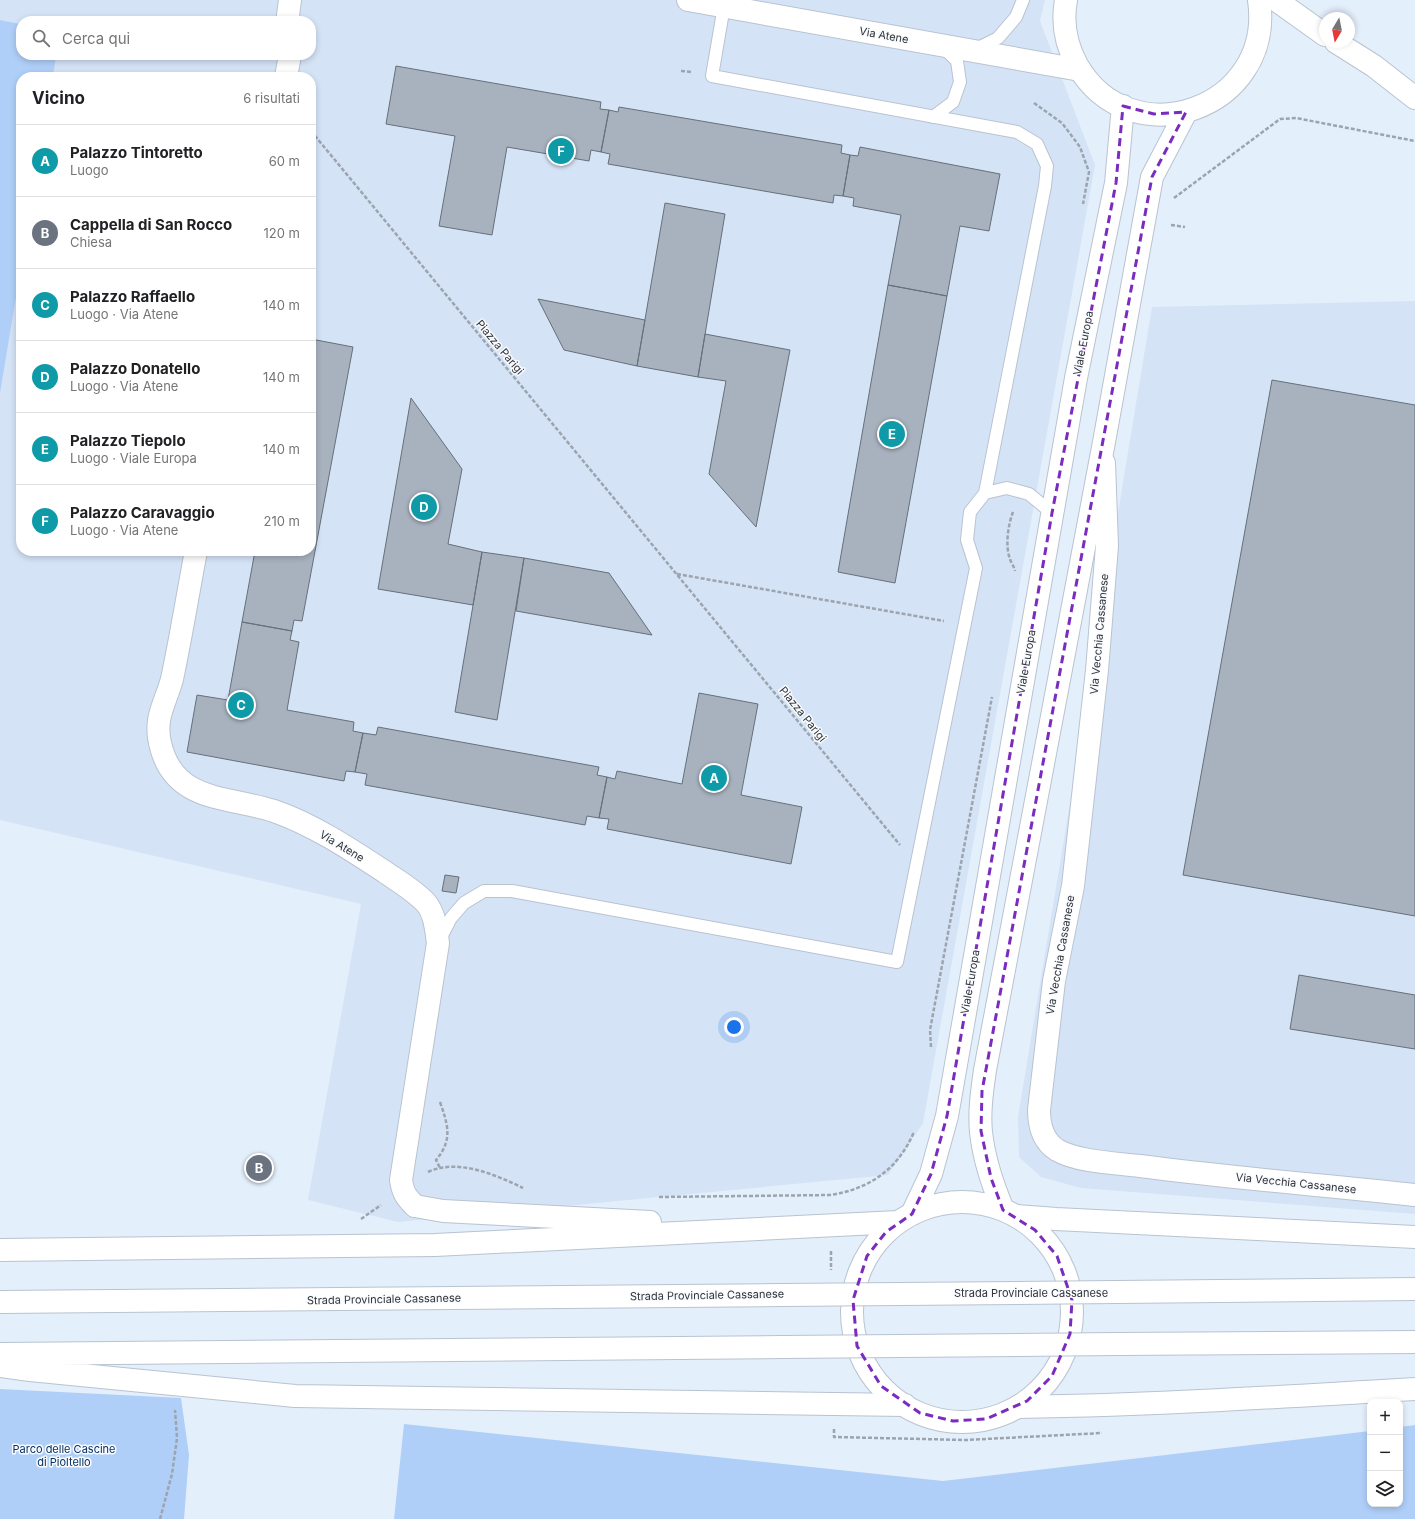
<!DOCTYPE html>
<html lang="it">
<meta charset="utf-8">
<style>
body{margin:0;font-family:Inter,sans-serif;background:#f2f2f2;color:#202124}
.controls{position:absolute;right:12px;bottom:12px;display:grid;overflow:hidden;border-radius:8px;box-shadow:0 2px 6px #0003}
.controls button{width:36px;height:36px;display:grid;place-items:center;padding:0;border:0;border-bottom:1px solid #e0e0e0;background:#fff;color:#202124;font:20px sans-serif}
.compass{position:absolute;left:1319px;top:12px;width:36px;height:36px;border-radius:50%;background:#fff;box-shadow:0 2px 6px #0003;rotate:190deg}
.you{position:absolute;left:734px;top:1027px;width:14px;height:14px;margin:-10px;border:3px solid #fff;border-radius:50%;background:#1a73e8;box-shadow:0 0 0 6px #1a73e833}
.badge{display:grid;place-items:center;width:26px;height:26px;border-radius:50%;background:#6f5226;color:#fff;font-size:13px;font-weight:700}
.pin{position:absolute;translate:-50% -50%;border:2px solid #fff;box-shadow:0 1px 4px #0006}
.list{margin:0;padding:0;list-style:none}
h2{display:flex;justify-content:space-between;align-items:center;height:52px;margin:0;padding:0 16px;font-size:17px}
h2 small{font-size:13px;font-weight:400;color:#757577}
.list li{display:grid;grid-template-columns:26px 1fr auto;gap:12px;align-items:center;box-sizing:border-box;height:72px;padding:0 16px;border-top:1px solid #e0e0e0}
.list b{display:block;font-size:15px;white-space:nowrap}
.list p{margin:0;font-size:13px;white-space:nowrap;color:#757577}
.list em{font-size:13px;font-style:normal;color:#757577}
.icon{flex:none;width:22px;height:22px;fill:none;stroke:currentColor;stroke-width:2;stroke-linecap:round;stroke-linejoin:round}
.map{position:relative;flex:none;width:1415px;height:1519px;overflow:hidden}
.search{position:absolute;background:#fff;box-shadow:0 2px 6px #0003;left:16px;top:16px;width:300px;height:44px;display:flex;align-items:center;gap:10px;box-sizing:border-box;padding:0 14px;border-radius:16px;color:#757577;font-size:15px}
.panel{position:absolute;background:#fff;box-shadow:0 2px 6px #0003;left:16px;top:72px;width:300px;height:484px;border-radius:16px}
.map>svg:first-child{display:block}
.built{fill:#d5e3f7}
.green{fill:#b0cff8}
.building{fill:#a8b2bf;stroke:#66707b}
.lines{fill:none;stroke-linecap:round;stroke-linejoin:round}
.service-casing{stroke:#b9c3d0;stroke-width:14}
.minor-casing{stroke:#b9c3d0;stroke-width:24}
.tertiary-casing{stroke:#b9c3d0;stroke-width:24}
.primary-casing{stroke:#b9c3d0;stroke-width:24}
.path{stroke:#9ca4ae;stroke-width:2.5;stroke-dasharray:4 2;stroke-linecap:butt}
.service{stroke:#fff;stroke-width:12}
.minor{stroke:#fff;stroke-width:22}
.tertiary{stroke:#fff;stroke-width:22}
.primary{stroke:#fff;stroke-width:22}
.primary-bridge-casing{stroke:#b9c3d0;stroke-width:24;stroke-linecap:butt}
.primary-bridge{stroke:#fff;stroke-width:22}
.marked{fill:none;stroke:#7b2cbf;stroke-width:3;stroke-dasharray:8 5;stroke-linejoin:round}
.labels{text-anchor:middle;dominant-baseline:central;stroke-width:3;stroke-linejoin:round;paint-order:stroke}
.street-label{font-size:11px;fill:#31353a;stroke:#f9fbfe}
.park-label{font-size:11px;fill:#063162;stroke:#f9fbfe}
</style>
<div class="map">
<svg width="1415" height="1519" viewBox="0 0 1415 1519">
<rect width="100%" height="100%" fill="#e4effc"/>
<path class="built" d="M0 0H1045L1040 21 1095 165 923 1123 888 1175 398 1222 308 1200 361 904 0 820V378L21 257V551H311V77H52L56 55H311V21H21V24L0 20Z
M1415 301V1214L1081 1188 1041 1177 1019 1157 1018 1117 1152 307Z"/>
<path class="green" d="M0 20 21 24V55H56L53 77H21V267L0 393Z
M0 1389 181 1398 189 1455 184 1519H0Z
M404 1424 943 1481 1370 1431V1504H1400V1427L1415 1425V1519H394Z"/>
<path class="building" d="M396 66 601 102 600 109 609 110 601 152 591 150 589 161 507 147 492 235 439 226 455 136 386 124Z
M619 107 842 145 841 153 850 155 843 196 834 195 833 203 608 164 610 154 601 152 609 110 618 112Z
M860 147 1000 174 989 231 960 226 947 296 888 285 901 215 853 206 854 198 843 196 850 155 858 156Z
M665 203 725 214 698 377 637 366Z
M888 285 947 296 895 583 838 572Z
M538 299 645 320 637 366 564 350Z
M705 334 790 350 756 527 709 474 726 381 698 377Z
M311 339 353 347 302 621 294 620 292 631 242 622 255 551H311Z
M1272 380 1415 405V916L1183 875Z
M411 398 462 469 448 544 482 552 473 605 378 589Z
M482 552 524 558 497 720 455 712Z
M524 558 609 573 652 635 516 611Z
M242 622 292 631 290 640 299 642 287 710 354 722 353 731 363 733 355 772 346 771 344 781 187 752 197 695 228 700Z
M699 693 758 704 741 795 802 807 791 864 607 829 609 819 599 818 607 777 615 779 617 771 682 784Z
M378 727 599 767 597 775 607 777 599 818 587 816 585 825 365 785 367 774 355 772 363 733 376 735Z
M445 875 459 877 456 893 442 891Z
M1299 975 1415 995V1049L1290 1029Z"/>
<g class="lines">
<defs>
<path id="service" d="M724 6 712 76 1017 132 1037 144 1047 166 1045 186 985 493
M974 50 998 38 1016 17 1023 0
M933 117 953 102 960 82 957 61 943 47
M439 941 451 918 464 903 484 891H512L897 962 976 568 967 540 970 512 985 493 1007 488 1022 492 1029 494 1052 513"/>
<path id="minor" d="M688 0 1080 70
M1276 0 1325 35
M289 21 288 15 290 0
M1336 42 1374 66 1415 98
M286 77 290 55
M1104 463 1107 546 1097 670 1073 886 1054 981 1039 1110C1039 1125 1043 1141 1057 1150 1078 1162 1115 1163 1140 1166 1231 1178 1323 1185 1415 1195
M196 551C188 593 181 637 172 679 166 702 154 717 160 743 173 803 228 796 274 811 314 825 350 849 385 872 398 881 415 891 426 903 435 914 436 929 438 943L401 1180C403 1193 406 1197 415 1206"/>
<path id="tertiary" d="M1066 0C1062 22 1066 45 1077 65 1131 159 1275 109 1259 0
M852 1312a110 110 0 1 1 220 0a110 110 0 1 1-220 0Z
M415 1206 443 1211 650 1222
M1003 1210C993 1185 984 1160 981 1132 979 1112 982 1091 985 1070L1104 442 1152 177 1186 112
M912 1214 931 1174 947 1116 1076 378 1116 183 1123 106
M0 1250 435 1245 898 1222"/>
<path id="primary" d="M1016 1216 1056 1219 1415 1237
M1116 1292 1415 1289
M0 1302 782 1295
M1117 1344 1415 1342
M0 1354 783 1347
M0 1366 30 1370 295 1396 905 1405
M1018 1407C1150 1405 1283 1397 1415 1389"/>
</defs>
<use href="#service" class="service-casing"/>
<use href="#minor" class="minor-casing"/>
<use href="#tertiary" class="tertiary-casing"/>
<use href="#primary" class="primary-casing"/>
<path class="path" d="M681 71 692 72
M1034 103 1062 123 1080 147 1089 172 1083 204
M311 131 900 845
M1174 198 1280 119 1296 118 1415 141
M1171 225 1185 227
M1013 512C1008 525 1005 546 1010 559 1011 563 1014 566 1015 571
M677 574 944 621
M931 1047 930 1030 992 697
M440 1102C448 1125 453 1140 436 1160L440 1168
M428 1172C458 1158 496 1175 523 1188
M659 1197 830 1195C870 1189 898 1169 914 1132
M361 1219 381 1205
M831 1251V1270
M834 1429V1437L966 1440 1102 1433
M160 1519 172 1474 177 1438 175 1410"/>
<use href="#service" class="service"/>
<use href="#minor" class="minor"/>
<use href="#tertiary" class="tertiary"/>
<use href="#primary" class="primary"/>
<defs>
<path id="primary-bridge" d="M782 1295 1116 1292
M783 1347 1117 1344"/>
</defs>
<use href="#primary-bridge" class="primary-bridge-casing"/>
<use href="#primary-bridge" class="primary-bridge"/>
</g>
<path class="marked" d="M1123 106 1154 114 1186 112 1152 177 982 1091 981 1131 991 1178 1003 1210 1035 1230 1057 1256 1072 1300 1070 1334 1052 1376 1027 1401 986 1419 953 1421 920 1413 881 1386 857 1346 853 1300 867 1256 886 1232 912 1214 931 1174 947 1116 1052 513 1116 183Z"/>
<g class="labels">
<g class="street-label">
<text transform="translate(884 35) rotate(10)">Via Atene</text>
<text transform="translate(1083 343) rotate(-79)">Viale Europa</text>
<text transform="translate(500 347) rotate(50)">Piazza Parigi</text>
<text transform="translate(1099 634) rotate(-85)">Via Vecchia Cassanese</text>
<text transform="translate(1026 662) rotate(-80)">Viale Europa</text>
<text transform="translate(803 714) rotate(51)">Piazza Parigi</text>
<text transform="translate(342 846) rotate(31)">Via Atene</text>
<text transform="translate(1060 955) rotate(-80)">Via Vecchia Cassanese</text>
<text transform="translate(970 982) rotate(-80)">Viale Europa</text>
<text transform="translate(1296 1183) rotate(6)">Via Vecchia Cassanese</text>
<text x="1031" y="1293">Strada Provinciale Cassanese</text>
<text transform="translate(707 1295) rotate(-1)">Strada Provinciale Cassanese</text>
<text transform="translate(384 1299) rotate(-1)">Strada Provinciale Cassanese</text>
</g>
<g class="park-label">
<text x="64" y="1449">Parco delle Cascine<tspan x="64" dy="13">di Pioltello</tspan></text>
</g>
</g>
</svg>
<div class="controls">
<button>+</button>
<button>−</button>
<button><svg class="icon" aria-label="layers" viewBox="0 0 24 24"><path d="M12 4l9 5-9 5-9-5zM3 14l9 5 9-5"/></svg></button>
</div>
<svg class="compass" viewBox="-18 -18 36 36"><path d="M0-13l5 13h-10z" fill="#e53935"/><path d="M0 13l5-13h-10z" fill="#757577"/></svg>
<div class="you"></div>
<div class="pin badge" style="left:714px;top:778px;background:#0f9aa8">A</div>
<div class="pin badge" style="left:259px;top:1168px;background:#6b7280">B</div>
<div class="pin badge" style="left:241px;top:705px;background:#0f9aa8">C</div>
<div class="pin badge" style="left:424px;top:507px;background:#0f9aa8">D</div>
<div class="pin badge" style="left:892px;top:434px;background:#0f9aa8">E</div>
<div class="pin badge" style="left:561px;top:151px;background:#0f9aa8">F</div>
<div class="search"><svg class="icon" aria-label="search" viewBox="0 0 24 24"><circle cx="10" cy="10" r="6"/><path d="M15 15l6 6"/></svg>Cerca qui</div>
<section class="panel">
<h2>Vicino<small>6 risultati</small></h2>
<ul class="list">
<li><span class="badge" style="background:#0f9aa8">A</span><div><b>Palazzo Tintoretto</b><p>Luogo</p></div><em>60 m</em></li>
<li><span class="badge" style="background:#6b7280">B</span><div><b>Cappella di San Rocco</b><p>Chiesa</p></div><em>120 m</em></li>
<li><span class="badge" style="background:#0f9aa8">C</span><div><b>Palazzo Raffaello</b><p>Luogo · Via Atene</p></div><em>140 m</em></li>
<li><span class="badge" style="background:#0f9aa8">D</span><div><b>Palazzo Donatello</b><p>Luogo · Via Atene</p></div><em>140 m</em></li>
<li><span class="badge" style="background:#0f9aa8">E</span><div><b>Palazzo Tiepolo</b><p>Luogo · Viale Europa</p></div><em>140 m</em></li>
<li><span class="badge" style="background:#0f9aa8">F</span><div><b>Palazzo Caravaggio</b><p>Luogo · Via Atene</p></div><em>210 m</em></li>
</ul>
</section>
</div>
